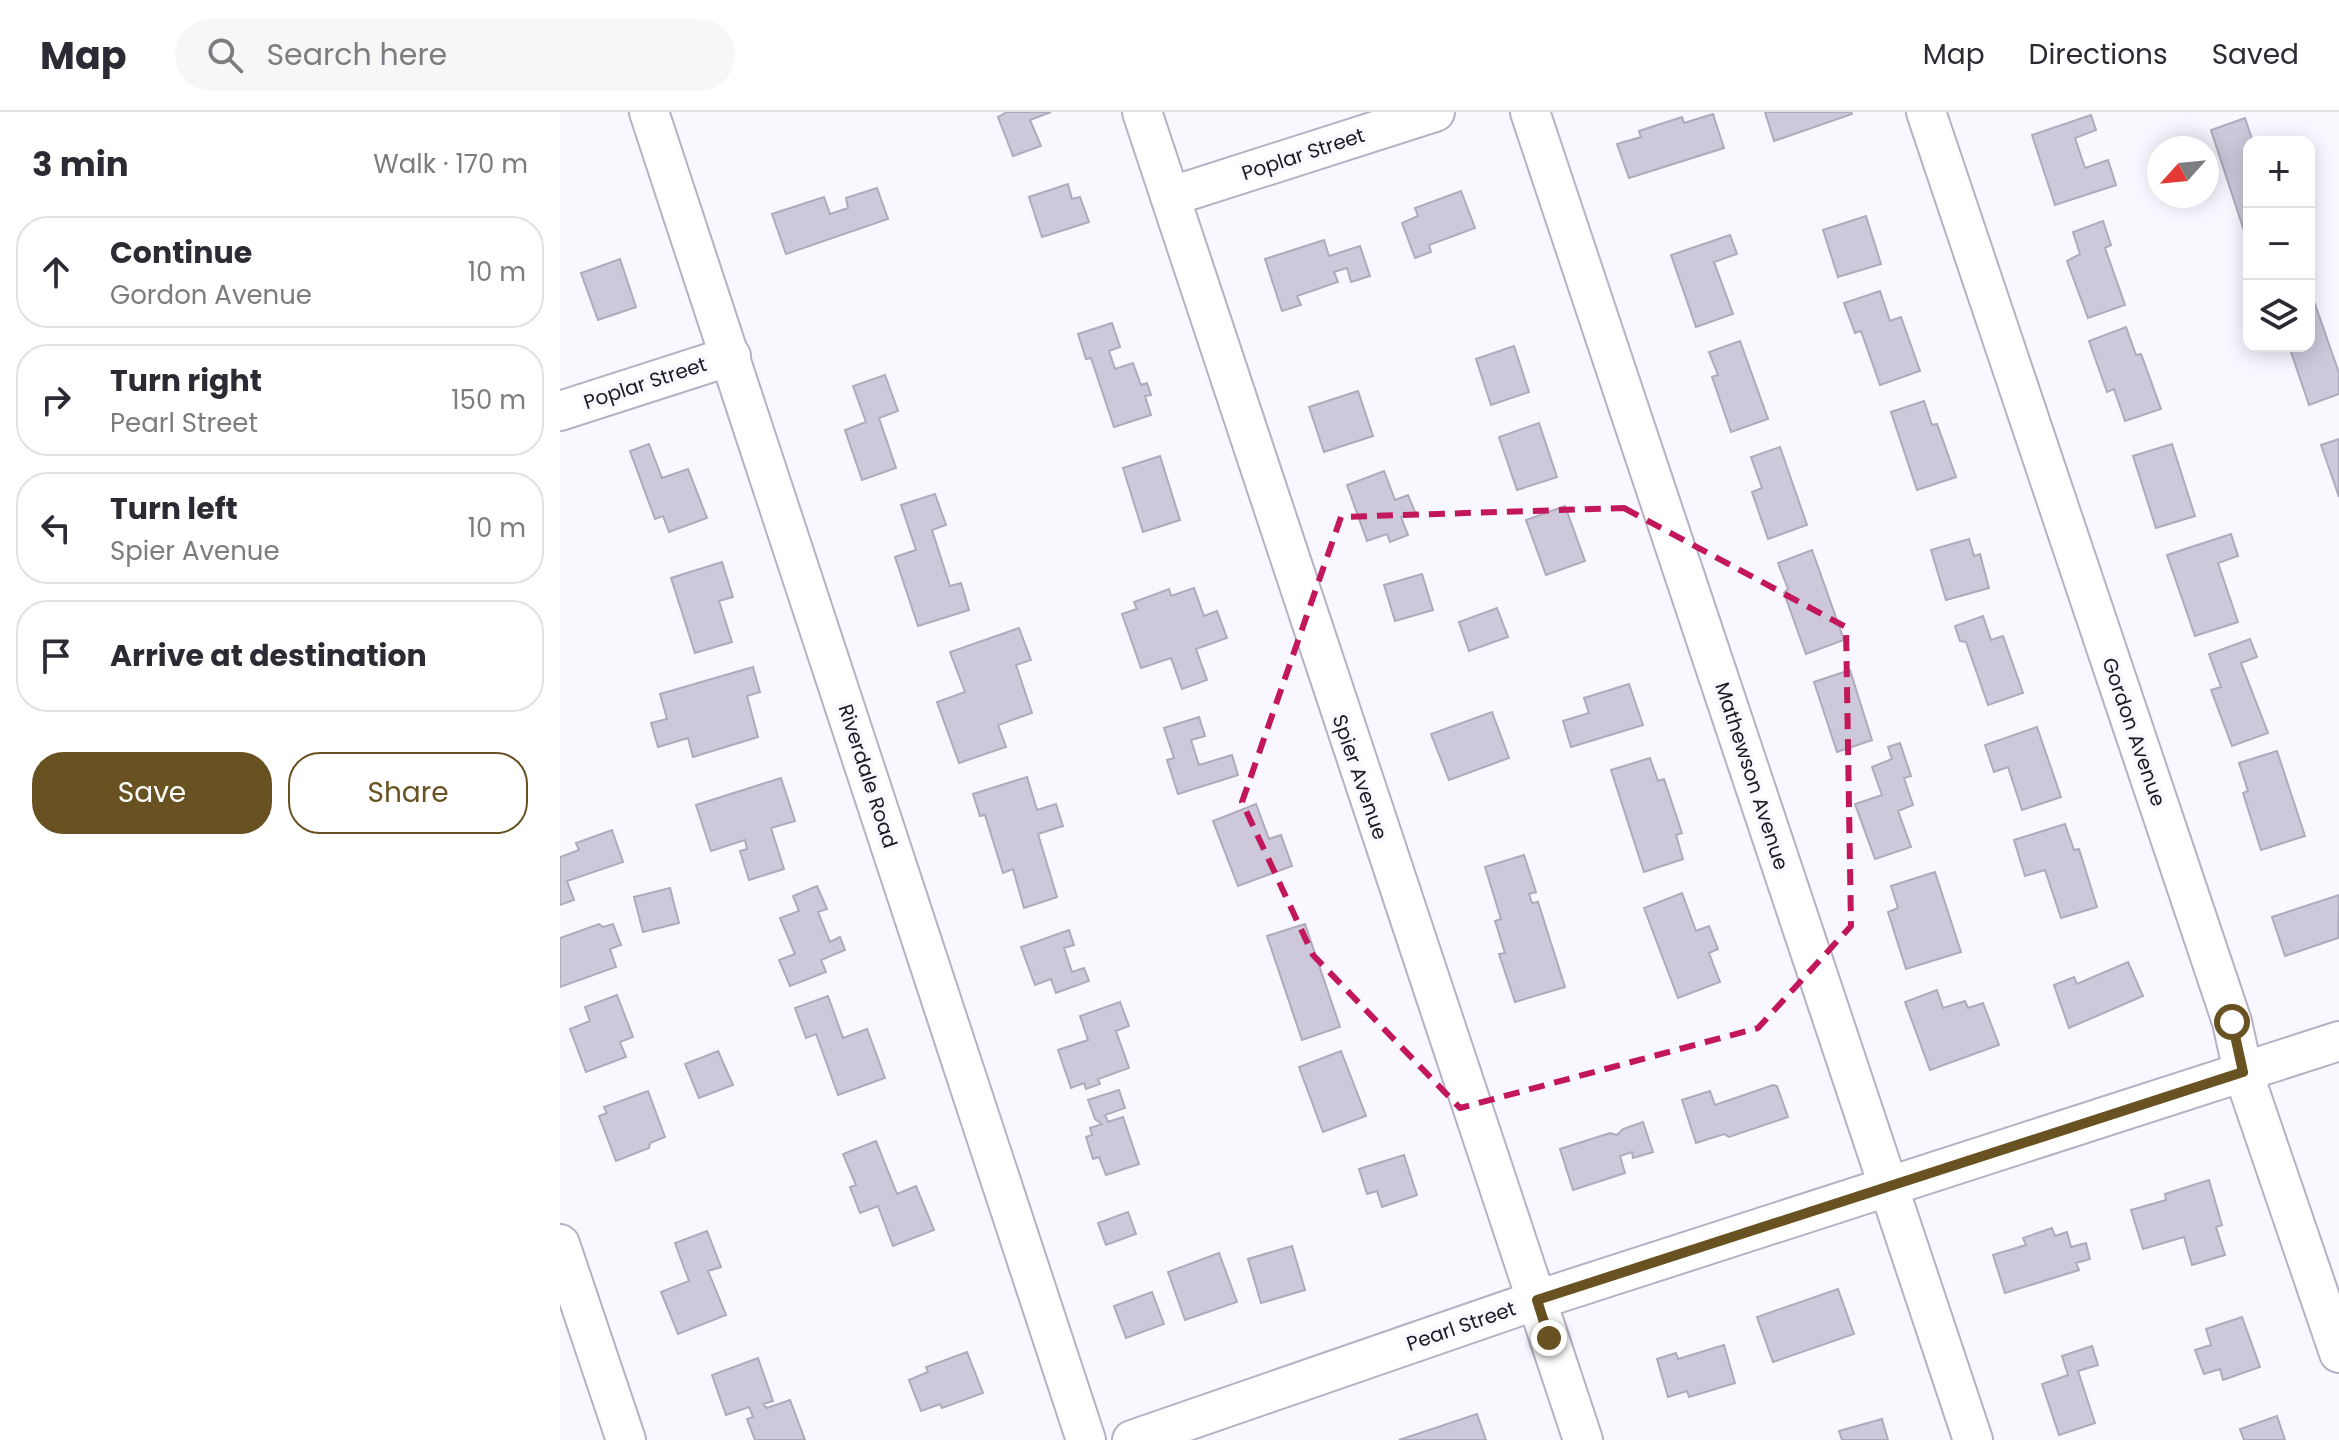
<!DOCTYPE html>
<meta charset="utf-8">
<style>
body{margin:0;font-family:Poppins,sans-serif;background:#f7f7f7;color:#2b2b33}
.controls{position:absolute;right:24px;top:24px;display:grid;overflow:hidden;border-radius:16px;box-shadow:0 4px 20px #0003}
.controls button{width:72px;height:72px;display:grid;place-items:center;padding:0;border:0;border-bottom:2px solid #e1e1e2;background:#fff;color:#2b2b33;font:40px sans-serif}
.compass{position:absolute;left:1587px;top:24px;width:72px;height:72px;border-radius:50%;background:#fff;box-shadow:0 4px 20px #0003;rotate:243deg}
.stop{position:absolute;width:24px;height:24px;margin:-18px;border:6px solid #695222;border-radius:50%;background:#fff}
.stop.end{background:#695222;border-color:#fff;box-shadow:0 2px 8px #0008}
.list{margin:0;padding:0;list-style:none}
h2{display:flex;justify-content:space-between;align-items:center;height:104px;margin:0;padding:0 32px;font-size:34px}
h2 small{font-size:26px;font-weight:400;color:#7c7c81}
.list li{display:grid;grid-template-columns:52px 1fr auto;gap:24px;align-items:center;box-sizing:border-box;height:112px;margin:0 16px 16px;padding:0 16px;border:2px solid #e1e1e2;border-radius:32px}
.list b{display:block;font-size:30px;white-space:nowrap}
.list p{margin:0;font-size:26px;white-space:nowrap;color:#7c7c81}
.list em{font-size:26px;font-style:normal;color:#7c7c81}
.actions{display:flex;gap:16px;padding:24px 32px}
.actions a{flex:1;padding:18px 0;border:2px solid #695222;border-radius:32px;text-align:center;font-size:28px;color:#695222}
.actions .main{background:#695222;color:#fff}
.icon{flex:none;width:44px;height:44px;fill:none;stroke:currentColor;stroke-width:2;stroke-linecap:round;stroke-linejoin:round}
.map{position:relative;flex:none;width:1779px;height:1328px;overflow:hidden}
header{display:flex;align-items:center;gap:48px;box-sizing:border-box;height:112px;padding:0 40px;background:#fff;border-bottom:2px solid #e1e1e2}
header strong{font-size:38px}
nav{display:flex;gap:44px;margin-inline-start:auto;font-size:28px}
.search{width:560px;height:72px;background:#f7f7f7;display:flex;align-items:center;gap:20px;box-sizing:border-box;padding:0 28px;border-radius:44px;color:#7c7c81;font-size:30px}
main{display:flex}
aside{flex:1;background:#fff}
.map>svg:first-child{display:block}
.building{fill:#cdc8da;stroke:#afaabc;stroke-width:2}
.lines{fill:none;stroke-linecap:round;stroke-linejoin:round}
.street-casing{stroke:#b6b1c4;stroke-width:42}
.street{stroke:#fff;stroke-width:38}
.route{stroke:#695222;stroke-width:10}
.marked{fill:none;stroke:#c2185b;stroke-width:6;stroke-dasharray:16 10;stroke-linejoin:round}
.labels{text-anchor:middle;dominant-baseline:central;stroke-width:7;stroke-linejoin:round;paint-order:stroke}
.street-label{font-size:20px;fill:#1c1a21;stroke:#f9f7ff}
</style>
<header>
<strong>Map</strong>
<div class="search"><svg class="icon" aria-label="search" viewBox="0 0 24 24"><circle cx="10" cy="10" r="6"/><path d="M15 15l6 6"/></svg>Search here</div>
<nav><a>Map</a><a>Directions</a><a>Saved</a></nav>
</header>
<main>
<aside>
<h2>3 min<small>Walk · 170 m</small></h2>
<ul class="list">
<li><svg class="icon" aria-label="ahead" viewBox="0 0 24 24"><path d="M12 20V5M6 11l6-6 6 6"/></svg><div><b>Continue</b><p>Gordon Avenue</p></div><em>10 m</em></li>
<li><svg class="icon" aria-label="right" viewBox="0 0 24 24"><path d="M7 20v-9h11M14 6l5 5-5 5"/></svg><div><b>Turn right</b><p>Pearl Street</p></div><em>150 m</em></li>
<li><svg class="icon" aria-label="left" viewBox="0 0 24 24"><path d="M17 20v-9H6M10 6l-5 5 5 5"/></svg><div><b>Turn left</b><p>Spier Avenue</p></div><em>10 m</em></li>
<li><svg class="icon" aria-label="arrive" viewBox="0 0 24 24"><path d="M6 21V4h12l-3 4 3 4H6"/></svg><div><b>Arrive at destination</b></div></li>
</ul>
<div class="actions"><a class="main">Save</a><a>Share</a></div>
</aside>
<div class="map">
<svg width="1779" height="1328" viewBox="0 0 1779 1328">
<rect width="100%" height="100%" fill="#f9f7ff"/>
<path class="building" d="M447 0H491L470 8 481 34 453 44 438 5Z
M1205 0H1291L1292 2 1214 29Z
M1153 2 1164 36 1069 66 1057 32 1081 25 1079 19 1122 5 1124 11Z
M1531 3 1536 18 1515 26 1525 56 1548 48 1556 73 1495 93 1472 23Z
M1685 6 1693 30H1689L1686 125 1651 18Z
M508 72 512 87 520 85 529 110 482 125 469 85Z
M317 76 328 107 226 142 212 102 264 85 270 102 288 96 286 86Z
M901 79 915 116 869 133 871 140 855 146 842 111 858 104 855 96Z
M1306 104 1321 152 1278 165 1263 118Z
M1543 109 1551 133 1545 136 1565 193 1528 206 1507 149 1520 142 1513 120Z
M1170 123 1177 142 1154 150 1173 202 1136 215 1111 143Z
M764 128 769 144 800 134 810 164 791 170 787 156 774 160 778 170 737 184 741 193 722 199 705 147Z
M60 147 76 195 38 208 21 161Z
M1320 179 1330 209 1341 205 1360 259 1320 273 1301 219 1295 221 1284 191Z
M1755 192 1779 261V282L1749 293 1729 234H1749V194Z
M552 211 560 235 549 239 555 257 573 251 581 273 587 271 591 283 585 284 591 303 554 315 531 246 526 247 518 222Z
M1566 215 1576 243 1581 242 1601 297 1565 309 1554 277 1547 280 1529 229Z
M1180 229 1208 307 1171 320 1152 265 1158 263 1149 240Z
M954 234 969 280 931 293 916 247Z
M325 263 338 299 319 306 336 356 302 368 285 318 306 310 293 274Z
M798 279 813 324 764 340 749 295Z
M1364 289 1372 313 1377 312 1396 365 1357 378 1331 300Z
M979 311 997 365 957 378 939 325Z
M1779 327V385L1761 333Z
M89 332 102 366 128 357 147 406 109 420 103 404 95 407 70 339Z
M1612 332 1635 404 1596 416 1573 344Z
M1220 335 1247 413 1208 427 1192 380 1202 376 1191 345Z
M600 344 620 408 583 420 563 356Z
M824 359 835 388 848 383 855 400 841 405 848 423 830 430 827 422 807 429 787 373Z
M375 382 386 413 372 418 390 474 401 471 409 498 358 514 335 445 356 438 341 393Z
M1005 394 1025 449 986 463 966 408Z
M1671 422 1678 444 1658 451 1678 510 1635 524 1607 443Z
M1409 427 1414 444 1420 442 1429 476 1386 488 1371 438Z
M1252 438 1284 528 1246 542 1224 481 1228 477 1218 451Z
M162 450 173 485 159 489 172 530 135 541 111 466Z
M862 462 873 498 835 509 824 473Z
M634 476 644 504 657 499 667 526 636 537 647 568 622 577 611 546 581 556 562 502 577 497 574 490 609 477 611 484Z
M937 496 948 525 909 539 899 510Z
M1423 504 1431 528 1443 524 1463 581 1428 593 1406 530 1400 529 1395 514Z
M459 516 471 548 456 553 472 601 438 613 446 635 399 651 377 590 405 580 390 540Z
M1690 527 1697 545 1681 551 1708 621 1672 634 1651 578 1661 575 1649 542Z
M193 555 200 580 187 584 198 625 133 645 128 626 98 635 91 611 107 607 100 582Z
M1290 558 1312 628 1277 640 1254 570Z
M1069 572 1083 613 1011 635 1003 609 1029 601 1024 586Z
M932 600 949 646 889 668 871 622Z
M639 605 645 624 631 628 639 653 672 643 678 663 618 682 607 648 614 646 604 616Z
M1477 615 1501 685 1462 698 1448 655 1434 660 1425 633Z
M1340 631 1351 664 1344 666 1353 693 1338 699 1351 735 1315 747 1295 692 1322 683 1312 655 1332 647 1328 635Z
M1717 639 1745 724 1701 738 1683 681 1688 679 1679 651Z
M1090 646 1098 669 1104 667 1122 721 1116 723 1123 747 1084 760 1051 658Z
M467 665 477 698 496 692 503 714 478 722 497 785 464 796 453 757 443 761 425 703 420 704 413 682Z
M221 666 235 709 211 716 224 757 189 768 180 739 187 737 185 728 151 739 136 693Z
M696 692 709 727 721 723 732 754 678 774 653 709Z
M1505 712 1514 738 1519 737 1537 795 1501 806 1485 758 1465 764 1454 728Z
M52 718 63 750 7 769 14 788 0 793V745L19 738 16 731Z
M964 743 976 780 969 782 972 791 978 790 1005 875 955 890 939 842 945 841 935 809 941 807 925 755Z
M1375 760 1401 840 1346 857 1328 800 1338 796 1331 774Z
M257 774 267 797 258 800 270 830 280 825 285 838 261 848 266 860 230 874 219 848 235 842 220 806 239 799 233 784Z
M110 776 119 811 83 820 74 785Z
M1122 781 1136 819 1149 814 1158 837 1149 841 1160 870 1118 886 1084 796Z
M1779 783 1778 826 1725 844 1712 805Z
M39 812 43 815 53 812 61 833 50 837 56 855 0 875V826Z
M745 812 780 915 742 928 707 824Z
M509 818 514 833 504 836 512 860 524 856 529 869 496 881 491 867 475 873 461 835Z
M1568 850 1583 884 1509 916 1494 873 1514 865 1517 872Z
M1377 878 1383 896 1405 889 1408 896 1423 891 1439 933 1370 958 1345 890Z
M57 883 73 925 60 930 66 945 26 960 10 917 30 909 25 895Z
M268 884 283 926 307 917 325 966 278 983 256 922 246 926 235 896Z
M560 890 569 914 556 919 569 956 538 967 540 972 526 977 524 971 511 976 498 938 528 928 520 904Z
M158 939 173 973 139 986 125 952Z
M781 939 806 1004 763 1020 739 955Z
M1213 973 1217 974 1228 1005 1169 1025 1164 1022 1136 1031 1122 988 1150 979 1155 993Z
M559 978 565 996 545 1003 548 1010 563 1005 579 1052 546 1063 539 1045 533 1047 526 1025 532 1023 530 1016 542 1012 535 1007 528 988Z
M88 979 105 1025 90 1031 89 1036 56 1049 39 1004 47 1001 44 995Z
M1083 1010 1093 1040 1073 1046 1072 1040 1060 1044 1065 1061 1013 1078 1000 1037 1050 1021 1057 1023 1063 1017Z
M316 1029 337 1082 356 1074 374 1118 333 1134 318 1094 300 1101 290 1075 296 1073 283 1042Z
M844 1043 857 1083 822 1095 817 1079 807 1082 799 1057Z
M1649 1068 1662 1113 1656 1115 1665 1143 1632 1153 1624 1125 1583 1137 1571 1098 1606 1088 1605 1082Z
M568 1100 576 1122 546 1133 538 1111Z
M1492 1116 1495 1124 1507 1120 1511 1135 1526 1131 1530 1147 1516 1151 1519 1158 1445 1181 1433 1143 1466 1133 1463 1126Z
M147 1119 161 1155 148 1159 166 1203 118 1222 101 1180 129 1169 115 1131Z
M732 1134 745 1178 701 1191 688 1147Z
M659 1141 677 1190 625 1208 608 1160Z
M1278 1177 1294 1222 1213 1250 1197 1205Z
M592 1180 604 1212 566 1226 554 1194Z
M1682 1205 1700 1255 1663 1268 1660 1257 1644 1262 1635 1238 1651 1233 1646 1217Z
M1164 1233 1175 1271 1129 1285 1127 1279 1108 1285 1097 1247 1116 1241 1118 1247Z
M1532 1234 1538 1253 1518 1259 1535 1311 1499 1323 1482 1272 1508 1263 1502 1244Z
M407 1240 423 1281 382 1296 380 1292 361 1299 349 1268 368 1260 366 1255Z
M198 1246 213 1289 203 1292 207 1296 230 1288 245 1328H195L187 1307 193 1305 189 1295 166 1303 152 1263Z
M917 1302 926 1328H839Z
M1717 1304 1725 1328H1684L1680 1317Z
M1322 1307 1328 1328H1282L1279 1319Z"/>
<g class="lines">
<defs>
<path id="street" d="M89 0 526 1328
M582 0 1023 1328
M970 0 1413 1328
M1366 0 1672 910 1683 960 1779 1241
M612 84 875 0
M0 299 171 244
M0 1132 66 1328
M572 1328 977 1188 1779 929"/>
</defs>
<use href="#street" class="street-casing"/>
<use href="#street" class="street"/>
</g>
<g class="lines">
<path class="route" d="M989 1226 977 1188 1683 960 1672 910"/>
</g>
<path class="marked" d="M1064 396 1286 515 1291 814 1198 916 900 996 753 843 682 690 781 405Z"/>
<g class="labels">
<g class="street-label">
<text transform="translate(743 42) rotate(-18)">Poplar Street</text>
<text transform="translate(85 271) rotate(-18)">Poplar Street</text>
<text transform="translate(1574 620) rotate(71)">Gordon Avenue</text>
<text transform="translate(308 664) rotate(72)">Riverdale Road</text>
<text transform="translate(1192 664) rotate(72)">Mathewson Avenue</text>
<text transform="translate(800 665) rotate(71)">Spier Avenue</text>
<text transform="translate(901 1214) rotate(-19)">Pearl Street</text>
</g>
</g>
</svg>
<div class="controls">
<button>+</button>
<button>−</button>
<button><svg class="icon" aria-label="layers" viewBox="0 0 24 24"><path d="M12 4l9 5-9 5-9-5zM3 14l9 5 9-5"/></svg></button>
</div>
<svg class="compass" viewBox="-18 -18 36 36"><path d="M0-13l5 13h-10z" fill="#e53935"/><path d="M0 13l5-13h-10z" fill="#7c7c81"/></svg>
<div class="stop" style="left:1672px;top:910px"></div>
<div class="stop end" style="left:989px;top:1226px"></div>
</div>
</main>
